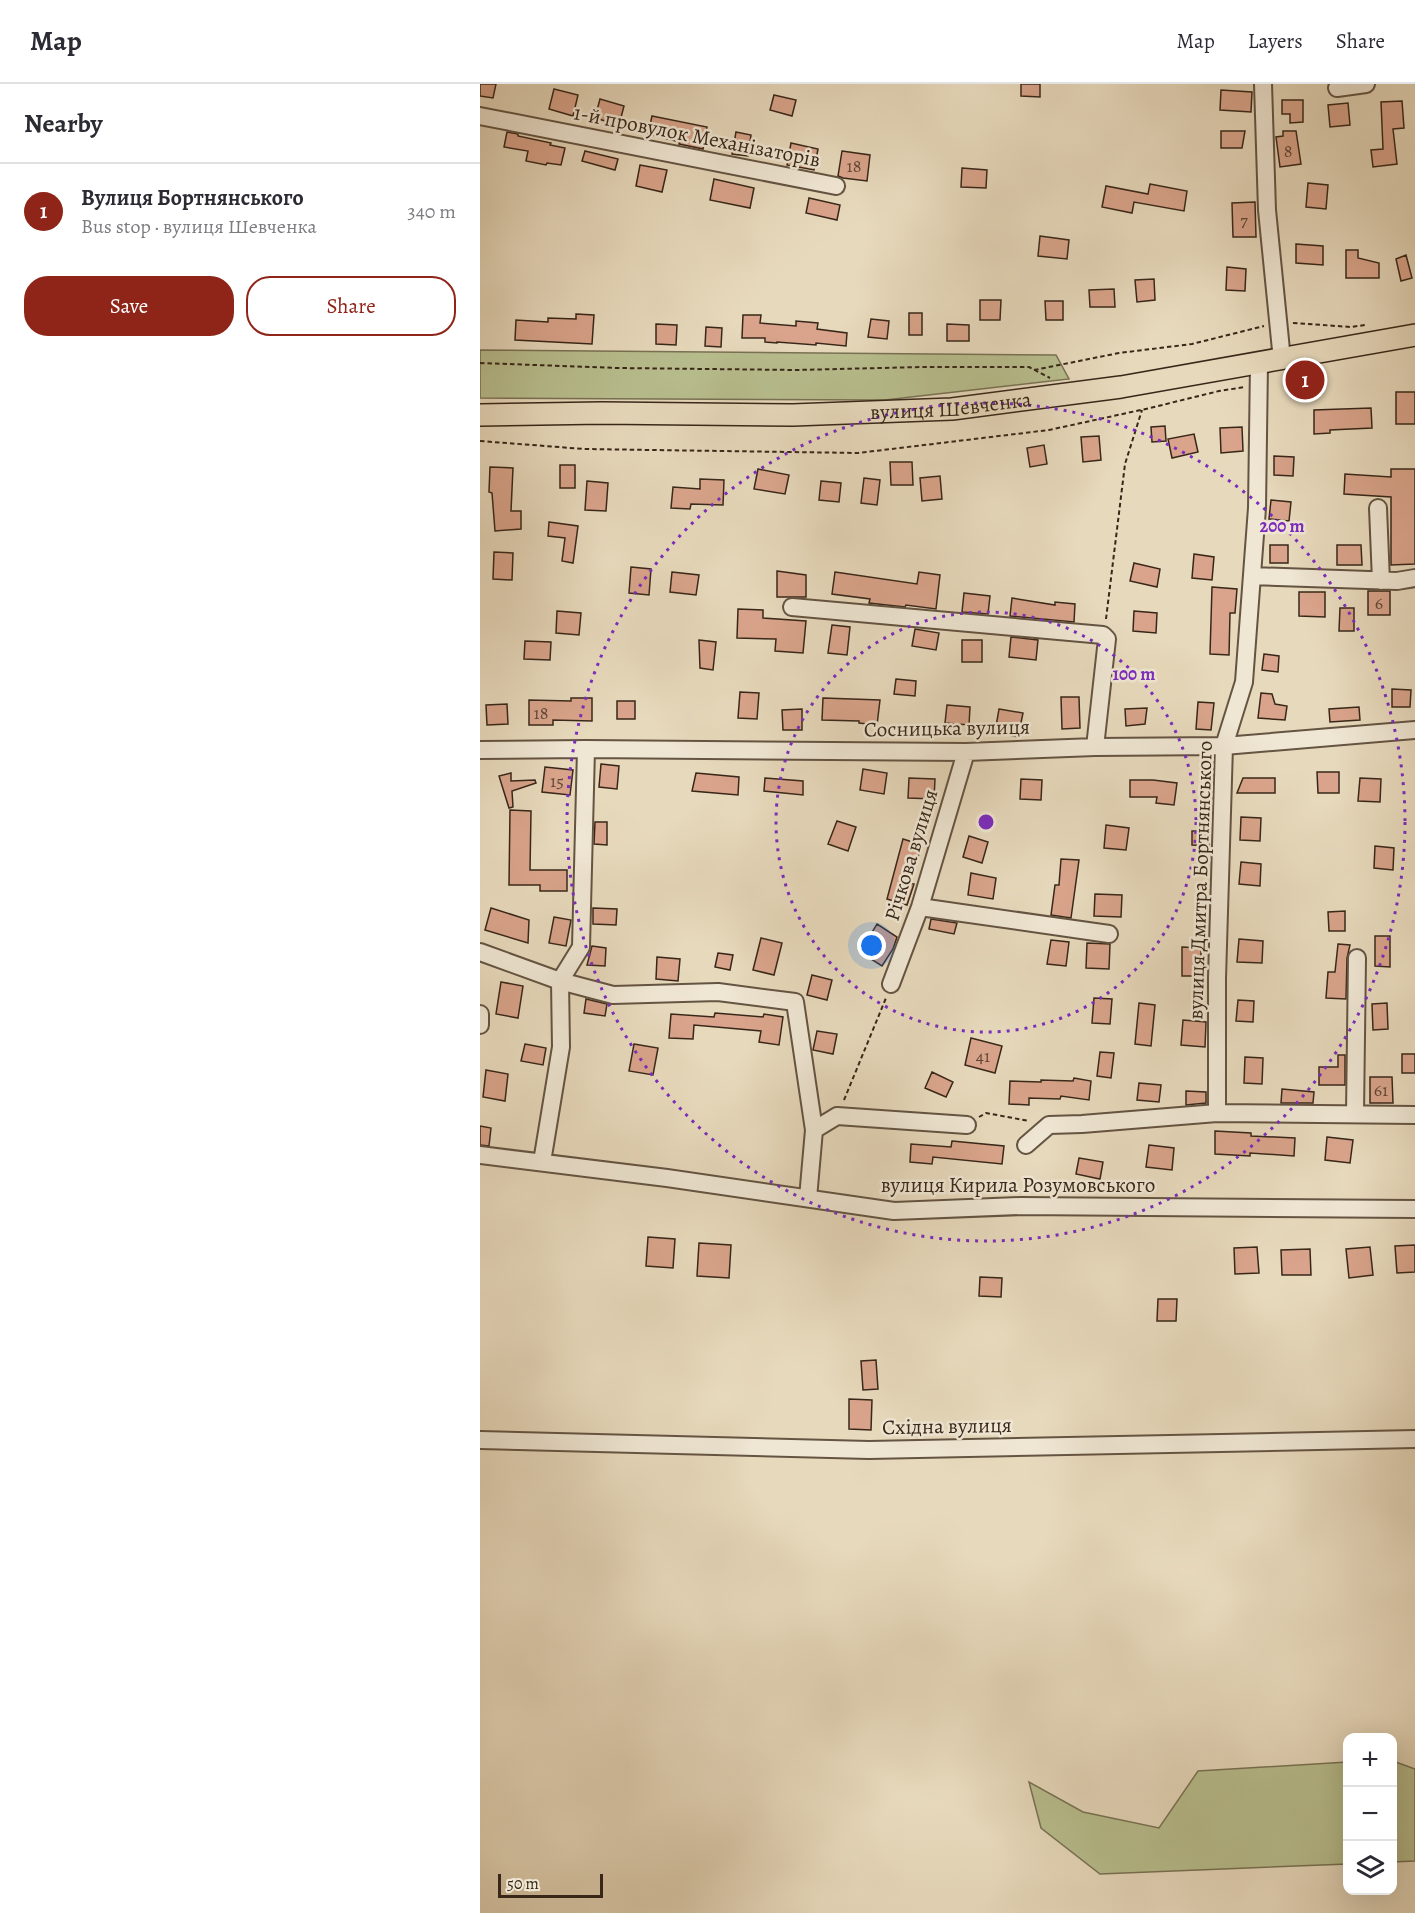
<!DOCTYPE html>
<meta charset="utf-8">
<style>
body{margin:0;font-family:Alegreya,serif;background:#f2f2f3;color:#2b2b33}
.controls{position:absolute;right:18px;bottom:18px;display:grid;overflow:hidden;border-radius:12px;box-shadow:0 6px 24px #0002}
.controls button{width:54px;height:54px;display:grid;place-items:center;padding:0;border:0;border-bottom:2px solid #e1e1e2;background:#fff;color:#2b2b33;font:30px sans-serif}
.scale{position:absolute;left:18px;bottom:15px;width:105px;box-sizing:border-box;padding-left:6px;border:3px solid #382719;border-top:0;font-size:16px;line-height:21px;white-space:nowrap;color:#382719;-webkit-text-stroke:4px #efe6d3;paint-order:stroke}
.you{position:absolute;left:392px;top:862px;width:21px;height:21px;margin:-15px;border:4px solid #fff;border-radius:50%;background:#1a73e8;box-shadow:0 0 0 9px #1a73e833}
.badge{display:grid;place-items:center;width:39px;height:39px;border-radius:50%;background:#8f2418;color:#fff;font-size:20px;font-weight:700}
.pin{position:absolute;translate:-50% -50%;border:3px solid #fff;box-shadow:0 2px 6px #0006}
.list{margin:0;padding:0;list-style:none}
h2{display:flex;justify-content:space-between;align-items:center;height:78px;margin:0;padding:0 24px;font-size:26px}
h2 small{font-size:20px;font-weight:400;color:#7c7c81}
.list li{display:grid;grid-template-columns:39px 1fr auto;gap:18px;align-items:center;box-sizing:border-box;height:96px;padding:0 24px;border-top:2px solid #e1e1e2}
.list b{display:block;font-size:22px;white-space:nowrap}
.list p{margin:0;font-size:20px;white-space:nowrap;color:#7c7c81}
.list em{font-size:20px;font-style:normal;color:#7c7c81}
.actions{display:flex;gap:12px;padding:18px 24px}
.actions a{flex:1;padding:14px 0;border:2px solid #8f2418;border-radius:24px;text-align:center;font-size:21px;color:#8f2418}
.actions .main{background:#8f2418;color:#fff}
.icon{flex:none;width:33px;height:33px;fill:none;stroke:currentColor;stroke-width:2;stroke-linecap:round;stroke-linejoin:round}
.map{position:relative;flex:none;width:935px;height:1829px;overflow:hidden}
header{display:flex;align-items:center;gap:36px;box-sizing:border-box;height:84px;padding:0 30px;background:#fff;border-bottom:2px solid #e1e1e2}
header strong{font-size:28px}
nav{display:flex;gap:33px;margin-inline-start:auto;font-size:21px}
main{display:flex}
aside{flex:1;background:#fff}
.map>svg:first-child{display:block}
.green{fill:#b8be8e;stroke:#787254;stroke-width:1.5}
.building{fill:#d9a48b;stroke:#382719;stroke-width:1.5}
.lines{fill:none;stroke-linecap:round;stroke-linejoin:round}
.minor-casing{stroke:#645442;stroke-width:20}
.major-casing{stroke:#382719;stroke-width:24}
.path{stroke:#382719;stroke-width:2;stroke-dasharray:4.5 3;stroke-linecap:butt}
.minor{stroke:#efe6d3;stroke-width:16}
.major{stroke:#e7d9bc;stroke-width:21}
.ring{fill:none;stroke:#7b2cbf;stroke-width:3;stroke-dasharray:3 6}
.labels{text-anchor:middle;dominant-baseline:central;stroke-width:5;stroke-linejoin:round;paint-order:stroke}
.number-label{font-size:18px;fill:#604636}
.street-label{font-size:21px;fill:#382719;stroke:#efe6d3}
.centre{fill:#7b2cbf;stroke:#efe6d3;stroke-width:3}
.ring-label{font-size:18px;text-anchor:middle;font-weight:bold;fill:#7b2cbf;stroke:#efe6d3;stroke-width:5;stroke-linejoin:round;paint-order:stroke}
</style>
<header>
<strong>Map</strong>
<nav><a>Map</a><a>Layers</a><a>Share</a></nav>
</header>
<main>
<aside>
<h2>Nearby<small></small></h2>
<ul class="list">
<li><span class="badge">1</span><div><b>Вулиця Бортнянського</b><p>Bus stop · вулиця Шевченка</p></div><em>340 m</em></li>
</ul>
<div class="actions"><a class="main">Save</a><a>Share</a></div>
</aside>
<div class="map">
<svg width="935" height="1829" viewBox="0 0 935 1829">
<rect width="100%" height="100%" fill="#e7d9bc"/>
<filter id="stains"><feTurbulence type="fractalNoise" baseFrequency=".00333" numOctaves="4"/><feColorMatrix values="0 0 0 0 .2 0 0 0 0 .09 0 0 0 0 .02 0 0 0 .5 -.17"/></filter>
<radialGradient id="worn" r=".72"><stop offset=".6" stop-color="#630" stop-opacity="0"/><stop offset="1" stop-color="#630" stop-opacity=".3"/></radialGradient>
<path class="green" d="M0 266 576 271 589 295 405 316 0 314Z
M913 1677 935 1685V1777L913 1778Z
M867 1678V1780L620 1790 561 1744 549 1698 603 1728 679 1744 718 1687Z"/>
<path class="building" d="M0 0H16L13 14 0 12Z
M541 0H560V13L541 12Z
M74 5 98 11 93 32 69 25Z
M741 6 772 8 771 28 740 26Z
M294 11 316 16 312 32 290 26Z
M120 15 144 22 139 41 115 34Z
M802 16H823V38L810 39V30H802Z
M922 17 924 44 913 45 917 80 893 83 891 66 903 65 901 18Z
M868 19 870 41 850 43 848 21Z
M172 32 227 43 223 65 199 60 200 58 168 50Z
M741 47H765L762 64H741Z
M803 47H816L821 80 800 83 796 53 803 52Z
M27 48 38 50V52L71 59 70 61 85 64 81 81 67 79 66 81 46 77 48 67 24 63Z
M256 48 271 51 268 72 252 70Z
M311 59 338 65 334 86 307 81Z
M105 67 138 75 135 86 102 77Z
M362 67 390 71 387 97 363 94 358 92Z
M160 81 187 86 182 108 156 102Z
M482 84 507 86 506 104 481 103Z
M234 95 274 104 270 124 230 116Z
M828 99 848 101 846 125 826 123Z
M670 100 707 107 704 127 654 118 652 129 622 123 626 102 668 110Z
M329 114 360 121 357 136 326 129Z
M775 118 776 153H753L752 119Z
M560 152 589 156 587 175 558 172Z
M816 160 843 162V181L816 179Z
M866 166H878V174L899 179V194H866Z
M926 171 932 194 921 197 916 175Z
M747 183 766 185 765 207 746 206Z
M674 195 675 216 657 218 655 196Z
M634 205 635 223H610L609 206Z
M500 216H521L520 236H500Z
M565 217H583V236H566Z
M429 229H442V251H429Z
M96 230 114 231 112 260 35 256 36 236 68 238V234L96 235Z
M263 231H281L280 239 316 242V237L338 239 337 245 367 249 366 262 336 259V261L297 258V259L285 258V254H262Z
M391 235 409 237 407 255 388 253Z
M176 240 197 241 196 261 176 260Z
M467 240 489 241V257H467Z
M226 243 242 244 241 263 225 262Z
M916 308H935V340H916Z
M891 324 892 344 850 346V349L834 350V326Z
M685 342 686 357 672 358 671 343Z
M762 343 763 367 741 369 740 344Z
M714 350 718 368 692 374 688 355Z
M619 352 621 376 603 378 601 353Z
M564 361 567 380 550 383 547 364Z
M794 372 814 373 813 392 794 391Z
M410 378H432L433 401H411Z
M80 381H95V404H80Z
M10 383 33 384 31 427H41V445L15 447 12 409 9 408Z
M278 385 309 391 305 410 274 405Z
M911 385H935V480L911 481V413L864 410 865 390 911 393Z
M460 392 462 415 442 417 440 394Z
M384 394 400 396 397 421 381 419Z
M220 395 244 396 243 421 211 420 210 425 191 424 193 403 220 405Z
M107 397 128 399 126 427 105 426Z
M341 397 361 399 359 418 339 416Z
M791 416 811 418 809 437 789 435Z
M69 438 98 442 93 479 82 477 85 454 68 452Z
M790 461H808V479H790Z
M857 461H881L882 481H857Z
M14 468 33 469 32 496 13 495Z
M714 470 734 473 732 496 712 494Z
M654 479 680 485 677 503 650 497Z
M151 483 171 485 169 511 149 509Z
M297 487 326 491V513H297Z
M192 488 219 491 216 511 190 508Z
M355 488 437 500 439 488 460 491 456 525 426 521 425 523 389 519 390 515 352 510Z
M732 503 757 505 755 529H750L749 571 730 570Z
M888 507H910V531H888Z
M819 508H845V533L819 532Z
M484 509 510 512 508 530 482 528Z
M532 514 575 521V518L595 520 594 538 530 532Z
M860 524H874V547H859Z
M258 525 283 526V534L326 537 323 569 295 567 296 555 257 554Z
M77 527 101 529 99 551 76 549Z
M654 527 677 529 676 549 653 547Z
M352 541 370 543 367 571 348 569Z
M435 545 459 549 456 566 432 562Z
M531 553 558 556 556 576 529 573Z
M219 556 236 558 233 586 220 584Z
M482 556H502V578H482Z
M45 557 71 558 70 576 44 575Z
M784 570 799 572 798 588 782 586Z
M416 595 436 597 435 612 414 610Z
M912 605 931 606 930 623H912Z
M260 608 279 609 277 635 258 634Z
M781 609 792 610 795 620 807 622 805 636 778 634Z
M581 613H599L600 644 582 645Z
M91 614H112V637L73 636V641H49V616L91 617Z
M343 614 400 616 397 641 379 639V637L342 636Z
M137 617H155V635H137Z
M718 618 734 619 731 646 716 645Z
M27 620 28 640 7 641 6 621Z
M467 621 490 623 489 641 465 639Z
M879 623 880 636 850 638 849 625Z
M667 624 665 640 646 642 645 625Z
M322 625V646H303L302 626Z
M519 625 543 629 538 653 515 648Z
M121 680 139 682 137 705 119 703Z
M65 683 93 686 90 711 62 708Z
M383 685 407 689 404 710 380 706Z
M837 688H859V709H838Z
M31 689V697L55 696 56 699 32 707 33 723 29 724 19 692Z
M216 689 259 693 258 711 212 707Z
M285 694 323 697V711L284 707Z
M429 694 455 695 454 715 428 714Z
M763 694H795V709H757Z
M880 694 901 695 900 718 878 717Z
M541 695 562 696 561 716 540 715Z
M650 696H673L697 699 694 721 676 719 677 713H650Z
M30 726 51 727 50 786H87V807H60V801H29Z
M761 733 781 734 780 757 760 756Z
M357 737 376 743 368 767 348 760Z
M115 738H127V761L114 760Z
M626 741 649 744 646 766 624 764Z
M712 747H729V762L712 761Z
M489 752 508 758 502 779 483 773Z
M423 755 442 761 429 799 434 800 427 821 407 815Z
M895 762 914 764 913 786 894 784Z
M581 775 599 776 591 834 571 831 575 801H579Z
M761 778 781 780 780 802 759 800Z
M491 789 516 794 513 815 488 811Z
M615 810 642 811 641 833 614 832Z
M11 824 49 836 48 859 5 846Z
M113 824 137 825 136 841 113 840Z
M865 827V847H849L848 828Z
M74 833 91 836 86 862 69 859Z
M451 835 477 839 474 850 449 845Z
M397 840 417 853 413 865 402 882 380 868Z
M895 852H910V883L895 882Z
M281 854 302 859 294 891 273 886Z
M759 855 783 857 782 879 757 878Z
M571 856 589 858 586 882 567 880Z
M607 859 630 860 629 885 606 884Z
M858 860 870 861 867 874 866 915 846 914 848 888H855Z
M112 862 126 864 125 882 107 881Z
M702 863 721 864V892H702Z
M238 869 253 871 250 886 235 883Z
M177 873 200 875 198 897 176 895Z
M332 891 352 896 347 916 327 911Z
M21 898 43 902 38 934 16 930Z
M614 914 632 915 630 940 612 939Z
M106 915 127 920 125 932 104 929Z
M758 916 774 917 773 938 756 937Z
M659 919 675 921 671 962 655 960Z
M907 919 908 945 893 946 892 920Z
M235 929 283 933 284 930 303 933 299 961 279 958 281 947 214 941 213 955 189 954 191 930 234 933Z
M703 936 726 938 725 963 701 961Z
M337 947 357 950 353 970 333 966Z
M491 954 522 962 515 989 485 981Z
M45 960 66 964 63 981 41 977Z
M154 960 178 964 173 991 149 987Z
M620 968 634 969 631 994 617 992Z
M922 970H935V989H922Z
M858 971H865V1001H839V983H858Z
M765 973 783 974 782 1000 764 999Z
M6 986 28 990 25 1017 3 1013Z
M452 988 473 998 466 1013 445 1004Z
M890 993H912L913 1019H890Z
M594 994 611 997 609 1016 581 1012 580 1015 549 1014V1021L529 1020 530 997 561 998V996L593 997Z
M659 999 681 1001 679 1018 657 1016Z
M802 1005 834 1008 833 1019H801Z
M706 1007 726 1008V1019L706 1021Z
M0 1042 11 1044 9 1062 0 1061Z
M735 1047 771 1049V1052L815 1054 814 1072 770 1069V1072L735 1070Z
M847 1053 873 1056 870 1079 845 1076Z
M472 1057 524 1062 522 1080 453 1073 452 1080 430 1078 431 1060 471 1063Z
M669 1061 694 1064 692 1086 666 1083Z
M599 1074 623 1078 620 1095 596 1090Z
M168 1153 195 1155 193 1184 166 1182Z
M219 1159 251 1161 249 1194 217 1192Z
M935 1161V1188L917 1189 915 1162Z
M777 1163 779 1189 755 1190 754 1164Z
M890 1163 893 1191 869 1194 866 1165Z
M830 1165 831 1191H802L801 1166Z
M500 1193 522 1194 521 1213 499 1212Z
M678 1215H697L696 1237H677Z
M396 1276 398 1305 383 1306 381 1277Z
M369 1315 392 1316 391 1346 369 1345Z"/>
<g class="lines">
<defs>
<path id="minor" d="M783 0 787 126 802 276
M857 4 886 0
M0 32 356 102
M898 424 901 497
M772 492 917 497 935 494
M312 523 623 551 627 555 615 663
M106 665 101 863 80 897 133 911 238 908 315 918 334 1046
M0 666 106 665 486 668 615 663 744 662 935 646
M440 823 629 850
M0 868 80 897 81 963 62 1078
M411 900 440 823 486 668
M0 930V941
M737 1029V894L744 662 764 598 777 424 779 279
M875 1030 877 874
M546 1061 569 1041 602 1040 737 1029 935 1031
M0 1071 187 1094 414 1127 541 1122 935 1125
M328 1114 334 1046 357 1032 487 1041
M0 1356 389 1366 935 1355"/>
<g id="major">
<path id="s1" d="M0 331 122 329 313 331 472 325 641 303 935 251"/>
</g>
</defs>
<use href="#minor" class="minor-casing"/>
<use href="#major" class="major-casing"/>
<path class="path" d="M813 239 871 243 885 241
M0 279 138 284 317 286 443 283H549L570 294
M554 286 639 269 712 260 784 242
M0 357 104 365 378 369 569 346 670 324 739 307 765 303
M626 535 645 380 662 326
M364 1016 406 914
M499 1033 506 1029 549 1037"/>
<use href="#minor" class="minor"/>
<use href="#major" class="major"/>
</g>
<g class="ring">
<circle cx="506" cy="738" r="210"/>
<circle cx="506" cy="738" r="419"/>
</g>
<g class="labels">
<g class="number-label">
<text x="808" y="67">8</text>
<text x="374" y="82">18</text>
<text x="764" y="136">7</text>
<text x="899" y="519">6</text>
<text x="61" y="629">18</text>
<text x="77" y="697">15</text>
<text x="503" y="972">41</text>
<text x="901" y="1006">61</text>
</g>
<g class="street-label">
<text transform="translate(217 52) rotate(11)">1-й провулок Механізаторів</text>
<text stroke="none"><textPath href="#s1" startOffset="471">вулиця Шевченка</textPath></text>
<text transform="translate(467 644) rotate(-1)">Сосницька вулиця</text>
<text transform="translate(431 771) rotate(-73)">Річкова вулиця</text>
<text transform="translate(720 796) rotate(-88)">вулиця Дмитра Бортнянського</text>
<text x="538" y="1101">вулиця Кирила Розумовського</text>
<text transform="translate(467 1342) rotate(-1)">Східна вулиця</text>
</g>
</g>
<circle cx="506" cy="738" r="9" class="centre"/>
<g class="ring-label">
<text x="802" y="448">200 m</text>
<text x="654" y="596">100 m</text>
</g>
<rect width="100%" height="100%" filter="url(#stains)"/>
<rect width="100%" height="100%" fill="url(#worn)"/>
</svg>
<div class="controls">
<button>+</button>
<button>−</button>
<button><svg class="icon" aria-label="layers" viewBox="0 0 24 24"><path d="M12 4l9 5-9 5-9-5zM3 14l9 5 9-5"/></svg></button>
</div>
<div class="scale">50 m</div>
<div class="you"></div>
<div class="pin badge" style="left:825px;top:296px">1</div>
</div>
</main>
